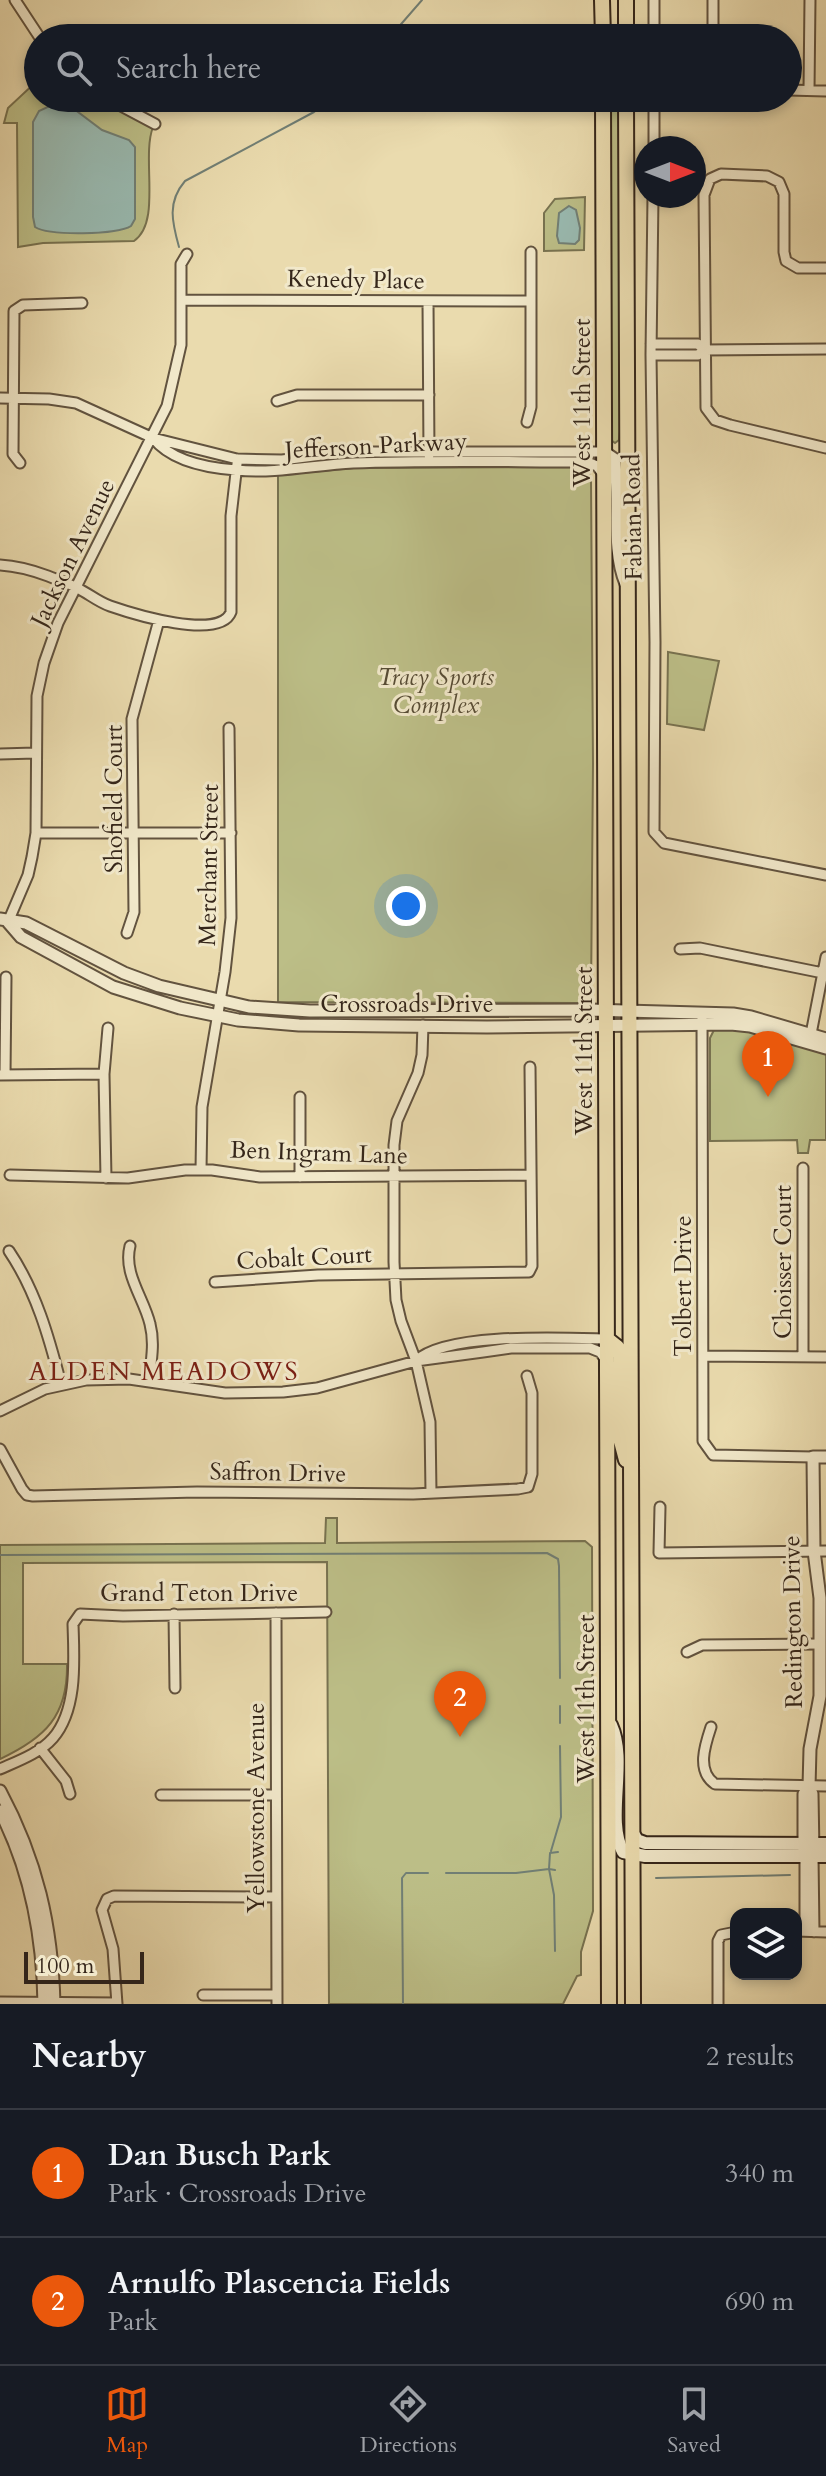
<!DOCTYPE html>
<meta charset="utf-8">
<style>
body{margin:0;font-family:Cardo,serif;background:#242831;color:#f1f3f6}
.controls{position:absolute;right:24px;bottom:24px;display:grid;overflow:hidden;border-radius:16px;box-shadow:0 4px 12px #0003}
.controls button{width:72px;height:72px;display:grid;place-items:center;padding:0;border:0;border-bottom:2px solid #363941;background:#171b24;color:#f1f3f6;font:40px sans-serif}
.compass{position:absolute;left:634px;top:136px;width:72px;height:72px;border-radius:50%;background:#171b24;box-shadow:0 4px 12px #0003;rotate:90deg}
.scale{position:absolute;left:24px;bottom:20px;width:120px;box-sizing:border-box;padding-left:8px;border:4px solid #35261a;border-top:0;font-size:22px;line-height:28px;white-space:nowrap;color:#35261a;-webkit-text-stroke:6px #f1e8ca;paint-order:stroke}
.you{position:absolute;left:406px;top:906px;width:28px;height:28px;margin:-20px;border:6px solid #fff;border-radius:50%;background:#1a73e8;box-shadow:0 0 0 12px #1a73e833}
.badge{display:grid;place-items:center;width:52px;height:52px;border-radius:50%;background:#ea580c;color:#fff;font-size:26px;font-weight:700}
.pin{position:absolute;translate:-50% -66px;filter:drop-shadow(0 2px 4px #0008)}
.pin::after{content:'';position:absolute;top:42px;width:28px;height:24px;background:inherit;clip-path:polygon(0 0,100% 0,50% 100%)}
.list{margin:0;padding:0;list-style:none}
h2{display:flex;justify-content:space-between;align-items:center;height:104px;margin:0;padding:0 32px;font-size:34px}
h2 small{font-size:26px;font-weight:400;color:#9ea1a6}
.list li{display:grid;grid-template-columns:52px 1fr auto;gap:24px;align-items:center;box-sizing:border-box;height:128px;padding:0 32px;border-top:2px solid #363941}
.list b{display:block;font-size:30px;white-space:nowrap}
.list p{margin:0;font-size:26px;white-space:nowrap;color:#9ea1a6}
.list em{font-size:26px;font-style:normal;color:#9ea1a6}
.icon{flex:none;width:44px;height:44px;fill:none;stroke:currentColor;stroke-width:2;stroke-linecap:round;stroke-linejoin:round}
.map{position:relative;flex:none;width:826px;height:2004px;overflow:hidden}
.search{position:absolute;background:#171b24;box-shadow:0 4px 12px #0003;left:24px;right:24px;top:24px;height:88px;display:flex;align-items:center;gap:20px;box-sizing:border-box;padding:0 28px;border-radius:44px;color:#9ea1a6;font-size:30px}
.sheet{height:360px;background:#171b24}
nav{display:flex;justify-content:space-around;align-items:center;box-sizing:border-box;height:112px;border-top:2px solid #363941;background:#171b24;font-size:22px;color:#9ea1a6}
nav a{display:grid;justify-items:center;gap:4px}
nav .on{color:#ea580c}
.map>svg:first-child{display:block}
.green{fill:#bcbe87;stroke:#787250;stroke-width:2}
.water{fill:#99bab1;stroke:#717f75;stroke-width:2}
.lines{fill:none;stroke-linecap:round;stroke-linejoin:round}
.stream{stroke:#717f75;stroke-width:2}
.minor-casing{stroke:#62533f;stroke-width:13}
.tertiary-casing{stroke:#62533f;stroke-width:15}
.secondary-casing{stroke:#35261a;stroke-width:16}
.primary-casing{stroke:#35261a;stroke-width:18}
.minor{stroke:#f1e8ca;stroke-width:9}
.tertiary{stroke:#f1e8ca;stroke-width:11}
.secondary{stroke:#f1e8ca;stroke-width:12}
.primary{stroke:#eadbae;stroke-width:14}
.labels{text-anchor:middle;dominant-baseline:central;stroke-width:6;stroke-linejoin:round;paint-order:stroke}
.street-label{font-size:24px;fill:#35261a;stroke:#f1e8ca}
.park-label{font-size:24px;font-style:italic;fill:#574c35;stroke:#f1e8ca}
.neighbourhood-label{font-size:26px;letter-spacing:2px;fill:#7a1f14;stroke:#f1e8ca}
</style>
<div class="map">
<svg width="826" height="2004" viewBox="0 0 826 2004">
<rect width="100%" height="100%" fill="#eadbae"/>
<filter id="stains"><feTurbulence type="fractalNoise" baseFrequency=".0025" numOctaves="4"/><feColorMatrix values="0 0 0 0 .2 0 0 0 0 .09 0 0 0 0 .02 0 0 0 .5 -.17"/></filter>
<radialGradient id="worn" r=".72"><stop offset=".6" stop-color="#630" stop-opacity="0"/><stop offset="1" stop-color="#630" stop-opacity=".3"/></radialGradient>
<path class="green" d="M38 80V98H99L153 127C141 158 162 222 134 241L43 243 18 247 17 123H4L8 108Z
M609 98H618L619 117 620 431 619 440 615 443 611 440 610 418Z
M585 197 584 250 544 251V213L555 199Z
M576 467 589 472 591 481 593 763 591 997 579 1003 278 1002V475L354 468Z
M668 652 719 661 704 730 667 724Z
M719 1027 754 1032 826 1053V1140H810L808 1153H798L797 1140 710 1141V1038L714 1030Z
M326 1518H337V1543L585 1541 592 1547 593 1911 581 1952V1975L577 1976 563 2004H329L327 1562 23 1563V1664H67C68 1716 45 1738 0 1759V1545L325 1543Z"/>
<path class="water" d="M54 104 70 106 102 130 129 140 135 147V219L131 226C117 235 49 236 35 227L33 217V122L39 111Z
M569 206 576 210 580 228 579 240 575 244 559 243 557 236 559 213Z"/>
<g class="lines">
<path class="stream" d="M389 38 422 0
M179 247C172 222 167 202 185 181L314 112 334 98
M0 1555 547 1553 558 1559 559 1566 560 1678
M560 1706V1723
M551 1851 561 1817 560 1746
M555 1870 549 1869 554 1895 555 1951
M446 1873H516L549 1869 550 1853 558 1852
M656 1878 790 1875
M403 2004 402 1878 406 1873H428"/>
<defs>
<path id="minor" d="M15 0 40 38
M654 0V38
M713 0V38
M788 90 826 91
M809 90 810 0
M106 98 155 124
M654 148V98
M653 196 651 355 655 642 654 832 664 843 826 875
M826 268H798L786 261 784 252V194L779 182 767 176 721 174 710 179 704 195 706 408 715 420 730 425 826 448
M181 300 531 301
M428 301 429 455
M651 344H698L704 350
M651 355H698L704 350 826 349
M0 398 49 399 76 403 153 438 237 459 282 460 345 452H604
M277 401 297 395H429
M527 422 531 407V252
M153 438C171 461 208 468 236 470 276 474 314 465 353 463 431 460 509 462 587 462L597 466 603 474
M20 463 13 454 14 311 23 305 82 303
M0 565C17 566 32 570 48 576 58 580 68 583 77 588 88 593 98 602 110 606 133 614 220 641 231 612V516L237 464
M0 754 35 753
M36 833H231
M8 922 28 875 32 857 36 833 37 696 44 663 58 623 167 406 181 345V264L187 254
M127 933 134 912 132 719 159 620
M680 949 700 948 823 973
M702 1013 703 1441 713 1455 813 1457
M423 1025 422 1055 418 1073 397 1121 394 1145V1262L396 1300 401 1321 416 1361 430 1422 431 1493
M810 1039 826 957
M0 1075 104 1074
M5 1075 6 977
M300 1097V1177
M803 1168V1357
M201 1170 202 1107 225 972 231 918 229 728
M10 1175 128 1178 185 1170H212L260 1177 531 1175
M106 1178 104 1074 108 1028
M130 1246C123 1274 144 1298 150 1324 155 1343 151 1362 149 1381
M9 1251C36 1291 49 1337 61 1384
M215 1282 318 1275 529 1272 532 1266 530 1067
M703 1356 826 1357
M416 1361C445 1332 565 1338 607 1339
M0 1411 45 1389 86 1380 129 1379 225 1393 283 1392 317 1388 416 1361 483 1352 511 1348H590L600 1352 605 1359
M0 1449 22 1489 27 1495 33 1496 197 1492 413 1494 518 1489 528 1487 532 1474V1393L527 1376
M660 1507 659 1553 826 1551
M276 1613 277 2004
M174 1614 175 1688
M687 1652 702 1645 820 1644
M711 1727C705 1745 696 1771 715 1784L826 1786
M40 1748 66 1781 70 1794
M0 1769C18 1761 40 1753 53 1738 78 1709 74 1659 73 1624L80 1614 123 1616 326 1612
M161 1795H276
M805 1856V1931
M813 1856 814 1932
M796 1931 826 1932
M203 1995H277
M0 2002 117 2003
M117 2004 113 1949 102 1910 107 1899 114 1896 276 1897
M718 2004V1941L721 1935 736 1932"/>
<path id="tertiary" d="M604 452 614 459C622 500 610 545 626 584
M0 919 26 923 124 973 159 986 249 1007 310 1011 590 1010 733 1014 751 1017 826 1039
M8 922 21 937 113 987 180 1008 238 1020 299 1025 487 1027 731 1024 750 1026 826 1048
M0 1791C37 1860 52 1926 54 2004
M0 1811C31 1871 43 1937 44 2004
M813 1852 812 1794 809 1787 810 1749 820 1696V1598L814 1551 813 1457H826
M804 1853V1794L809 1787"/>
<path id="secondary" d="M611 1725C628 1762 605 1819 623 1852L645 1856H826
M632 1832 637 1840 645 1843 826 1844"/>
<path id="primary" d="M602 0 603 38
M626 0V38
M603 98 609 2004
M626 98 633 2004
M607 1339 617 1347 621 1355V1441L626 1460"/>
</defs>
<use href="#minor" class="minor-casing"/>
<use href="#tertiary" class="tertiary-casing"/>
<use href="#secondary" class="secondary-casing"/>
<use href="#primary" class="primary-casing"/>
<use href="#minor" class="minor"/>
<use href="#tertiary" class="tertiary"/>
<use href="#secondary" class="secondary"/>
<use href="#primary" class="primary"/>
</g>
<g class="labels">
<g class="street-label">
<text transform="translate(356 280) rotate(1)">Kenedy Place</text>
<text transform="translate(582 403) rotate(-90)">West 11th Street</text>
<text transform="translate(376 446) rotate(-3)">Jefferson Parkway</text>
<text transform="translate(633 517) rotate(-91)">Fabian Road</text>
<text transform="translate(73 553) rotate(-64)">Jackson Avenue</text>
<text transform="translate(114 799) rotate(-90)">Shofield Court</text>
<text transform="translate(209 865) rotate(-89)">Merchant Street</text>
<text x="407" y="1004">Crossroads Drive</text>
<text transform="translate(584 1051) rotate(-90)">West 11th Street</text>
<text transform="translate(319 1153) rotate(2)">Ben Ingram Lane</text>
<text transform="translate(304 1258) rotate(-3)">Cobalt Court</text>
<text transform="translate(783 1262) rotate(-90)">Choisser Court</text>
<text transform="translate(683 1286) rotate(-90)">Tolbert Drive</text>
<text transform="translate(278 1473) rotate(1)">Saffron Drive</text>
<text x="199" y="1593">Grand Teton Drive</text>
<text transform="translate(793 1622) rotate(-91)">Redington Drive</text>
<text transform="translate(586 1699) rotate(-90)">West 11th Street</text>
<text transform="translate(256 1808) rotate(-90)">Yellowstone Avenue</text>
</g>
<g class="park-label">
<text x="436" y="677">Tracy Sports<tspan x="436" dy="28">Complex</tspan></text>
</g>
<g class="neighbourhood-label">
<text x="164" y="1371">ALDEN MEADOWS</text>
</g>
</g>
<rect width="100%" height="100%" filter="url(#stains)"/>
<rect width="100%" height="100%" fill="url(#worn)"/>
</svg>
<div class="controls">
<button><svg class="icon" aria-label="layers" viewBox="0 0 24 24"><path d="M12 4l9 5-9 5-9-5zM3 14l9 5 9-5"/></svg></button>
</div>
<svg class="compass" viewBox="-18 -18 36 36"><path d="M0-13l5 13h-10z" fill="#e53935"/><path d="M0 13l5-13h-10z" fill="#9ea1a6"/></svg>
<div class="scale">100 m</div>
<div class="you"></div>
<div class="pin badge" style="left:768px;top:1097px">1</div>
<div class="pin badge" style="left:460px;top:1737px">2</div>
<div class="search"><svg class="icon" aria-label="search" viewBox="0 0 24 24"><circle cx="10" cy="10" r="6"/><path d="M15 15l6 6"/></svg>Search here</div>
</div>
<section class="sheet">
<h2>Nearby<small>2 results</small></h2>
<ul class="list">
<li><span class="badge">1</span><div><b>Dan Busch Park</b><p>Park · Crossroads Drive</p></div><em>340 m</em></li>
<li><span class="badge">2</span><div><b>Arnulfo Plascencia Fields</b><p>Park</p></div><em>690 m</em></li>
</ul>
</section>
<nav>
<a class="on"><svg class="icon" aria-label="map" viewBox="0 0 24 24"><path d="M3 6l6-2 6 2 6-2v14l-6 2-6-2-6 2zM9 4v14M15 6v14"/></svg>Map</a>
<a><svg class="icon" aria-label="directions" viewBox="0 0 24 24"><path d="M12 3l9 9-9 9-9-9zM9 14v-3h6M13 9l2 2-2 2"/></svg>Directions</a>
<a><svg class="icon" aria-label="saved" viewBox="0 0 24 24"><path d="M7 4h10v16l-5-4-5 4z"/></svg>Saved</a>
</nav>
